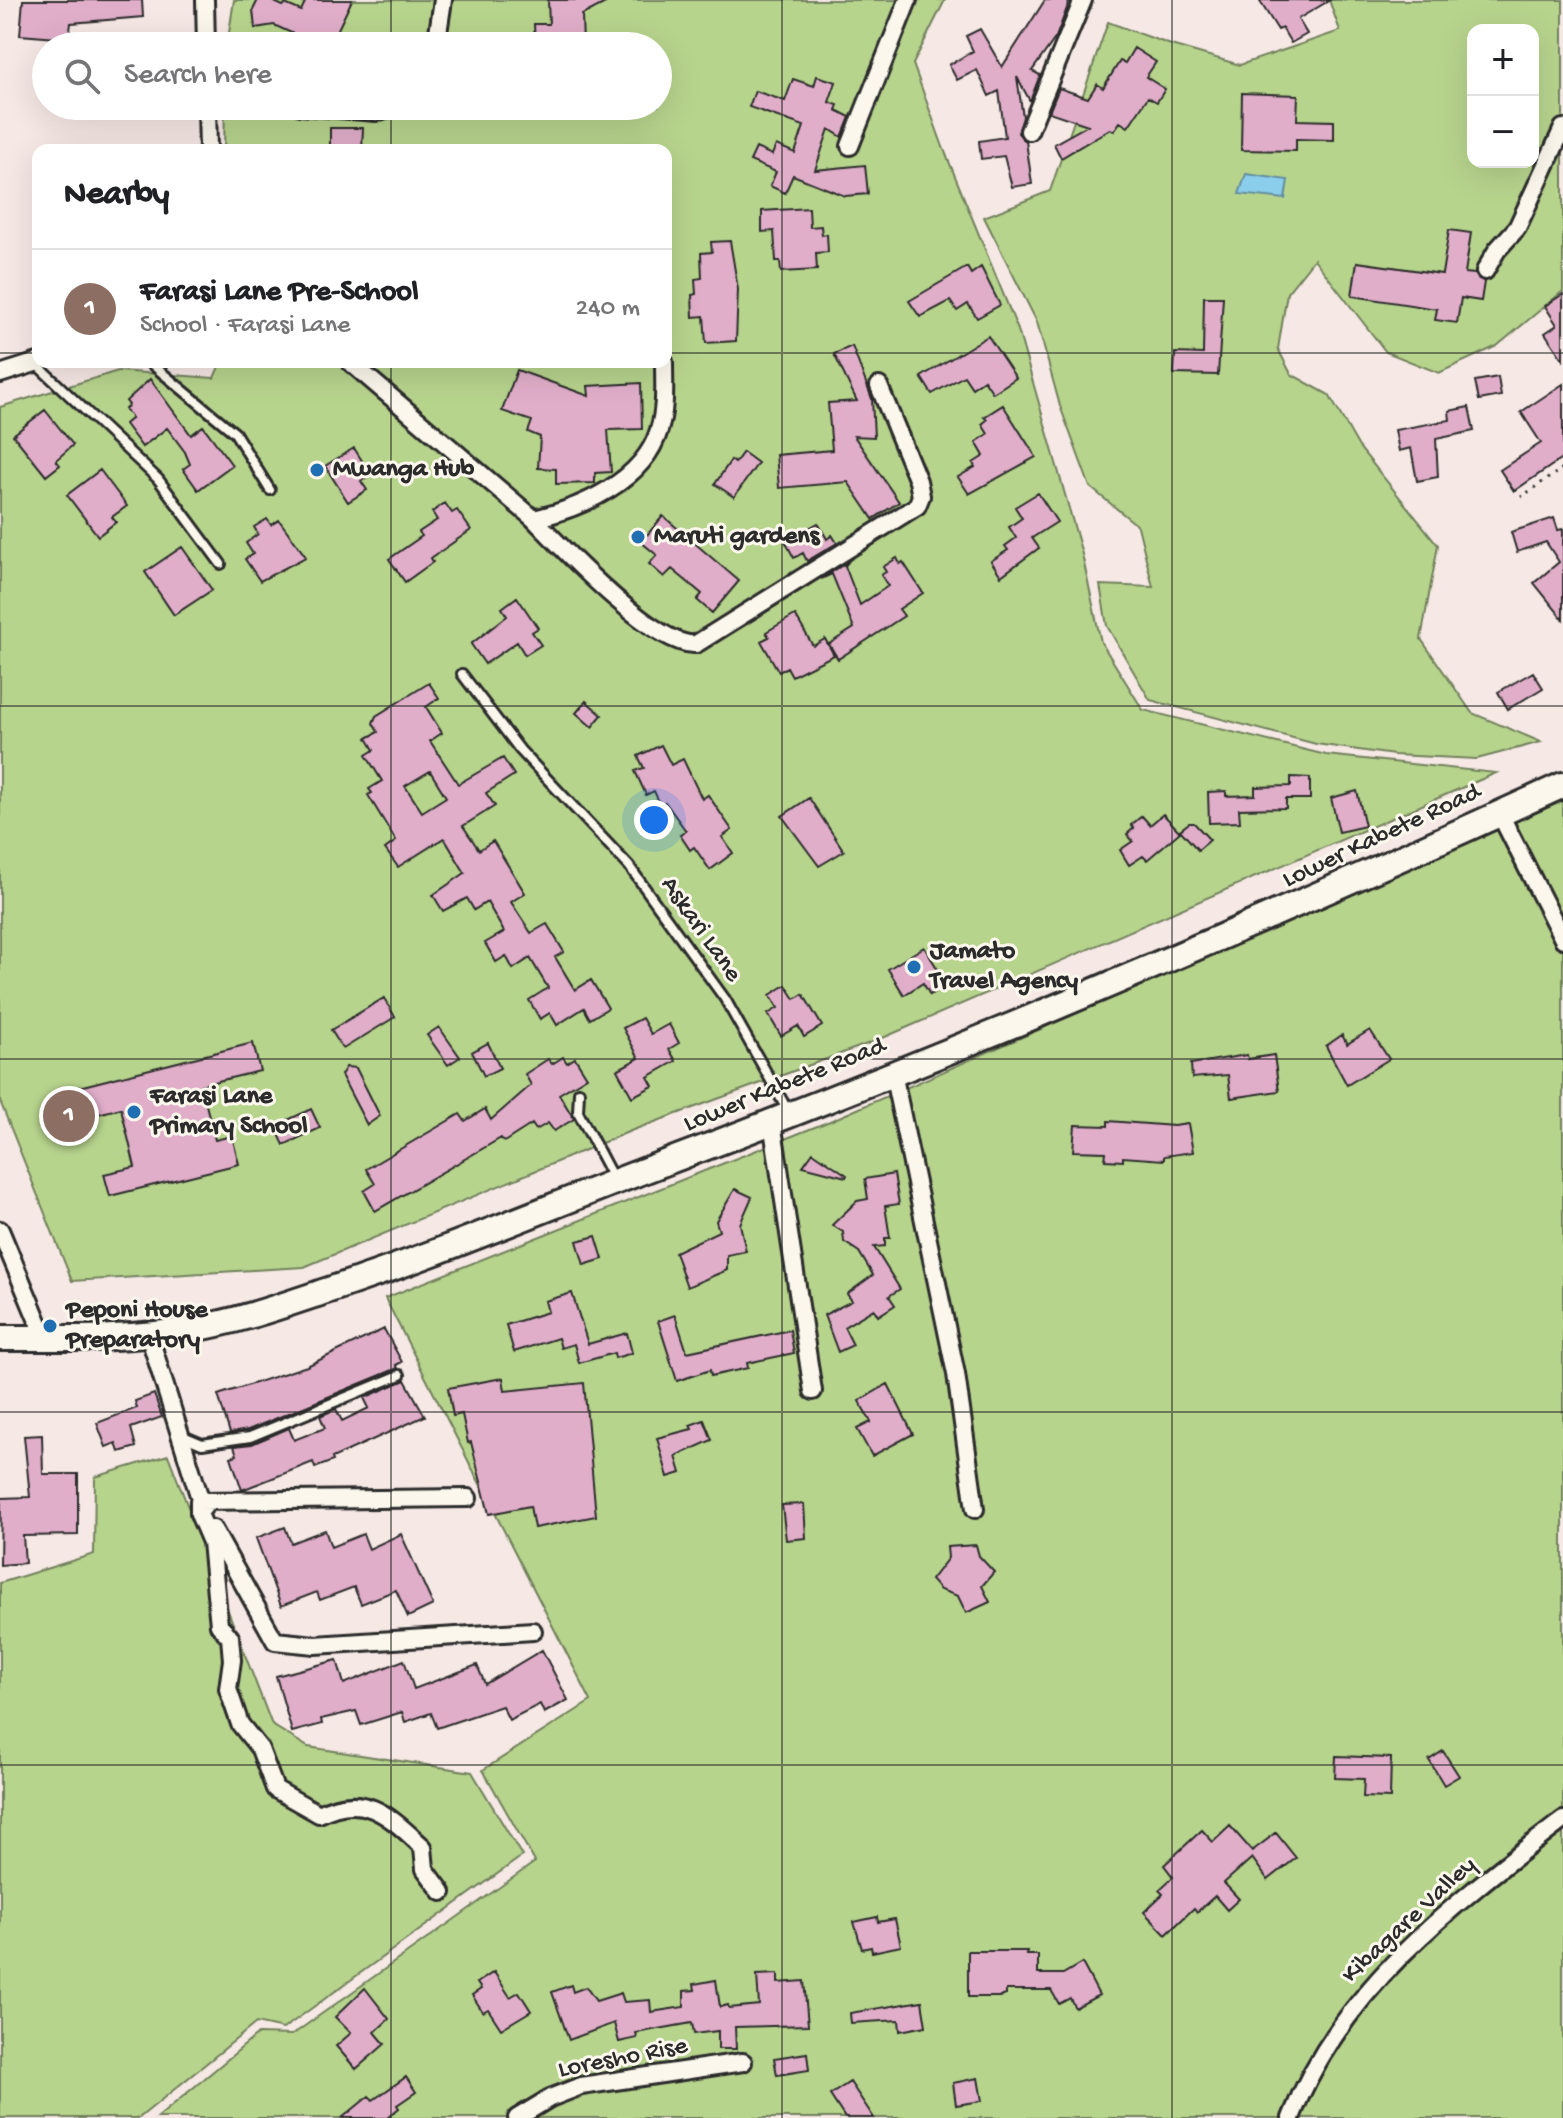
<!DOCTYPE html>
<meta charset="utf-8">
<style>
body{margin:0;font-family:"Gochi Hand",sans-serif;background:#f6f6f6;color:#202124}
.controls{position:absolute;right:24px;top:24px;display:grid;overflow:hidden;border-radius:16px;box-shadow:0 8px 32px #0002}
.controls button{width:72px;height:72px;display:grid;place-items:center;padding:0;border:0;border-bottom:2px solid #e0e0e0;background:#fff;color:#202124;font:40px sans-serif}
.you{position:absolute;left:654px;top:820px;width:28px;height:28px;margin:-20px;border:6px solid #fff;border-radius:50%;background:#1a73e8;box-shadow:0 0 0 12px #1a73e833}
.badge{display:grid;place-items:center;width:52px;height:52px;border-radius:50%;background:#0f766e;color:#fff;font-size:26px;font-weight:700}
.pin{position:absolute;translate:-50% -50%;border:4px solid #fff;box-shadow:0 2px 8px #0006}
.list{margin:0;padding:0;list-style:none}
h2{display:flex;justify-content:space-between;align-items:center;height:104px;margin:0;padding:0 32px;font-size:34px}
h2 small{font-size:26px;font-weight:400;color:#757577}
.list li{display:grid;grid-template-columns:52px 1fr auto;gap:24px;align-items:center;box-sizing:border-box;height:120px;padding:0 32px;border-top:2px solid #e0e0e0}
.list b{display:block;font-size:30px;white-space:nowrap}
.list p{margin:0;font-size:26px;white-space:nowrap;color:#757577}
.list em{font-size:26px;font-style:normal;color:#757577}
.icon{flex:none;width:44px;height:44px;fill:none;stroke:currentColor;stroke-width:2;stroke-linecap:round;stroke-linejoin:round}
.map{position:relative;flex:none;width:1563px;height:2118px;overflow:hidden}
.search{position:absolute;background:#fff;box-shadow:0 8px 32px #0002;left:32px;top:32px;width:640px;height:88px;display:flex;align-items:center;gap:20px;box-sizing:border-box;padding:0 28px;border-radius:44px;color:#757577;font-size:30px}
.panel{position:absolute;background:#fff;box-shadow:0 8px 32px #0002;left:32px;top:144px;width:640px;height:224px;border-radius:16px}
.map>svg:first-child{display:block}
.green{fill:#b7d48d;stroke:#71805c;stroke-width:2;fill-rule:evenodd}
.water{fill:#8aceec;stroke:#648d9f;stroke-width:2}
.building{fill:#e1aeca;stroke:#2b2b2b;stroke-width:2;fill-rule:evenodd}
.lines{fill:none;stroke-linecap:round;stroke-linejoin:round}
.service-casing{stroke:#2b2b2b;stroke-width:14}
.minor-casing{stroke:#2b2b2b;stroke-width:22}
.secondary-casing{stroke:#2b2b2b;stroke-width:30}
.path{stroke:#2b2b2b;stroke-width:3;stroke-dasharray:2 6;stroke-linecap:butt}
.service{stroke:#fbf7ec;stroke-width:8}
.minor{stroke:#fbf7ec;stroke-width:16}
.secondary{stroke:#fbf7ec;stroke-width:24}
.grid{fill:none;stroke:#2b2b2b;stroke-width:2;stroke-opacity:0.55}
.poi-dot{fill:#1f6fb2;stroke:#fbf7ec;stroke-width:3}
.labels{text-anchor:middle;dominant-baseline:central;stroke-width:6;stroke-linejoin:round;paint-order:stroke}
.poi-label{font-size:26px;font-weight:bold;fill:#2b2b2b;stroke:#fbf7ec;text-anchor:start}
.street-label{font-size:26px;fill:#2b2b2b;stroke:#fbf7ec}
</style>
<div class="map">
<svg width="1563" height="2118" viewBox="0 0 1563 2118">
<rect width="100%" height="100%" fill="#f6e8e5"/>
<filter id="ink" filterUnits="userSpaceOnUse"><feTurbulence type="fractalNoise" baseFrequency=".0125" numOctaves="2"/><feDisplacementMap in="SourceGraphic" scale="16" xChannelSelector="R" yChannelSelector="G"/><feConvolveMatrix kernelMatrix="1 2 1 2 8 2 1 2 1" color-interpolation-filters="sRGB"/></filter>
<g filter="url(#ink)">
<path class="green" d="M234 0H945L913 64 943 147 1018 330 1082 554 1101 642 1143 710 1326 755 1496 773 878 1040 633 1130 304 1267 72 1281 0 1101V407L118 371 214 378 221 362H666V150H224L225 106H658V46H227Z
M1329 0H1563V291L1497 346 1439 373 1386 352 1314 259 1287 293 1278 349 1291 374 1329 395 1359 447 1438 545 1421 639 1472 713 1541 742 1477 759 1394 755 1316 744 1150 700 1107 626 1100 585 1153 587 1138 526 1090 487 1060 406 1037 322 984 217 1050 191 1108 22 1171 45 1240 65 1340 31ZM1473 30H1533V162H1473Z
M1563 801V2118H157L258 2034 292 2035 535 1862 483 1770 591 1701 385 1298 830 1121Z
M168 1455 272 1725 308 1747 472 1772 522 1856 283 2029 256 2023 139 2118H0V1583L94 1554 95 1477Z"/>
<path class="water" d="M1246 174 1288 180 1285 199 1239 194Z"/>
<path class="building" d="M23 0H142L143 17 71 23 69 39 20 35Z
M258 0H270L283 6 285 4 301 11 306 0H352L330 46H320L274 25 255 28 253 10Z
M548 0H611L582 15 583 46H535L534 24H549Z
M1045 0H1070L1056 37 1032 71 1040 75 1030 101 1017 77 1023 117 1018 133 1026 141 1032 184 1012 187 1004 156 981 159 979 141 1005 137 999 91 989 96 977 70 957 80 949 65 973 51 966 36 980 29 1002 67Z
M1259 0H1330L1298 19 1307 34 1291 43 1282 28 1278 30Z
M1134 48 1156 62 1146 77 1165 89 1157 102 1148 97 1128 127 1120 122 1114 131 1110 129 1061 158 1054 144 1088 125 1049 112 1059 88 1088 98 1097 84 1103 88 1120 61 1125 63Z
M817 76 836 82 829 102 838 105 836 110 850 117 842 137 829 129 815 170 865 165 868 194 845 196 793 175 785 193 770 186 776 172 750 161 756 148 772 155 776 145 795 153 804 126 749 107 755 91 785 101 793 79 814 86Z
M1242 93 1298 95 1297 120 1334 121V140L1296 139V151L1241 150Z
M330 128H363L362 150H330Z
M809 208 810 227 821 226 822 235 827 234 828 252 816 253 817 270 781 272 780 261H776L774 231 762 232V211Z
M1449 230 1471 233 1465 273 1475 274 1484 282 1481 301 1461 298 1457 323 1435 320 1437 309 1352 296 1357 262 1442 274Z
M730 241 738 289 736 341 706 343 704 316 693 317 692 295 696 294 695 279 702 278 701 253 712 252 711 242Z
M967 267 971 274 981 267 1000 305 977 318 968 304 957 311 950 301 920 317 909 301Z
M1563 294V360L1545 333 1557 325 1545 306Z
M1204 297H1223L1218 375 1174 374 1175 353 1203 354Z
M988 336 1016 378 993 393 984 380 972 388 964 376 932 394 921 377Z
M852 346 872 399 874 437 854 436 899 502 873 519 848 482 779 488 776 455 832 450 828 403 857 401 834 354Z
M517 370 589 396 588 386 641 383 642 429 608 430 611 472 595 473V483L556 484V469L538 468 540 437 528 432 532 421 502 411Z
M1498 377 1501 396 1479 400 1475 381Z
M150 379 191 435 203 426 232 465 198 490 183 469 190 464 185 452 167 428 142 447 125 424 132 418 125 409 129 405 126 401Z
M1563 384V458L1514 491 1500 470 1541 443 1521 412Z
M1003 405 1036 457 969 494 958 477 975 467 973 463 984 456 976 442 988 434 982 424 987 420 984 417Z
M1469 407 1474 431 1436 439 1438 477 1417 481 1411 448 1399 451 1395 430 1450 420 1449 411Z
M45 410 73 445 56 460 60 465 46 476 13 435Z
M354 448 371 475 361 481 367 490 348 502 325 466Z
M743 452 758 463 734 497 715 484 731 460 735 463Z
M100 470 127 506 112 517 116 522 98 536 67 495Z
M1038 493 1057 522 1032 538 1039 548 1001 576 991 561 1008 550 1005 546 1016 538 1009 527 1022 518 1015 507Z
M445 503 452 513 457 510 471 530 431 558 433 562 405 582 389 559 422 536 419 532 437 520 432 512Z
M663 516 739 581 712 613 697 600 702 594 672 569 664 577 649 564 657 555 641 542Z
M1554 518 1558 530 1563 529V619L1534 583 1559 562 1546 542 1517 552 1511 532Z
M267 519 271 525 279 520 306 557 260 581 245 559 253 554 246 543 258 534 254 527Z
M818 523 827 539 832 535 837 543 807 561 803 553 794 558 785 541Z
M182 547 212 590 174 615 145 572Z
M897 558 900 564 903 562 923 593 899 609 904 616 838 659 829 644 854 628 832 574 821 579 849 561 845 566 860 605 888 586 881 575 886 572 883 567Z
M517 597 538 628 532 632 541 645 525 655 517 642 485 664 471 644 507 616 502 608Z
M795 615 813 646 825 639 834 655 792 676 787 667 779 672 761 641 769 637 766 632Z
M1533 672 1543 688 1508 709 1498 692Z
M429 683 439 698 426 707 442 733 430 741 458 784 503 758 514 775 486 793 495 806 463 826 479 850 493 841 525 893 511 902 531 933 547 924 564 952 555 957 575 990 591 980 608 1008 590 1019 584 1008 557 1025 550 1013 540 1019 529 1000 548 988 530 958 513 969 506 956 496 962 485 943 504 932 487 902 474 910 467 898 443 911 433 895 465 873 444 838 398 867 385 849 396 841 368 795 372 793 369 789 382 781 366 755 374 750 367 738 378 732 373 723 376 716ZM430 771 446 797 422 812 405 786Z
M586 701 602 715 592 727 576 713Z
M661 745 671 765 683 759 702 799 708 795 732 830 722 837 733 853 710 870 694 847 690 850 680 835 686 831 665 802 660 804 654 791 646 795 635 771 644 768 638 756Z
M1291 777 1310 778V799H1286V808L1239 809 1240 822 1209 823 1208 792 1226 791V796L1255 795V787L1291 786Z
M1357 791 1365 826 1339 832 1331 798Z
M809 798 844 851 819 866 782 816Z
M1163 814 1180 832 1147 860 1143 856 1129 865 1120 850 1133 841 1127 834 1134 828 1131 825 1142 816 1150 825Z
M1189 823H1194L1210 840 1198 850 1180 830Z
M924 947 947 984 930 995 923 983 904 995 888 969Z
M786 985 795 999 803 994 822 1026 804 1037 798 1026 781 1036 768 1014 778 1008 770 995Z
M384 998 395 1017 343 1049 331 1030Z
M642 1018 651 1034 669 1024 679 1043 669 1049 676 1061 648 1077 653 1086 632 1097 617 1070 639 1058 623 1028Z
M439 1027 460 1057 448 1065 427 1035Z
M1370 1030 1389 1059 1347 1085 1326 1046 1342 1035 1347 1044Z
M253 1043 260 1071 201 1085 215 1140 232 1136 239 1164 110 1196 104 1174 135 1167 121 1108 75 1120 67 1090Z
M488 1043 500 1068 484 1076 472 1052Z
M1247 1055 1248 1059 1274 1055 1279 1091 1231 1098 1228 1075 1192 1078 1191 1064Z
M563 1057 567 1063 575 1058 587 1077 559 1094 574 1119 554 1131 548 1123 536 1130 532 1124 504 1142 501 1138 375 1211 364 1191 375 1184 366 1169 460 1114 465 1121 485 1109 491 1120 531 1085 525 1074 548 1059 552 1064Z
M346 1067 356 1068 380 1116 367 1125 341 1075Z
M311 1109 320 1128 284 1145 275 1126Z
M1108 1121 1174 1126 1188 1124 1193 1152 1164 1156V1160L1123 1157V1161L1105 1160 1106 1152 1073 1151 1075 1125 1108 1126Z
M813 1152 847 1175 846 1177 803 1166Z
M894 1174 899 1204 885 1206 890 1238H885V1246L874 1247 900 1289 889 1296 895 1305 878 1316 874 1309 844 1327 853 1345 838 1352 824 1315 852 1301 847 1294 873 1275 859 1252 844 1242 843 1232 832 1225 857 1201 868 1199 865 1179Z
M735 1189 752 1197 740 1224 746 1251 727 1255V1270L687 1287 675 1252 719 1231 716 1221Z
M596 1236 603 1259 584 1265 577 1241Z
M572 1293 588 1344 627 1333 632 1353 615 1358 614 1353 579 1363 574 1344 561 1348 558 1338 514 1352 506 1325 548 1312 545 1301Z
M675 1315 687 1352 790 1330 794 1353 747 1363 748 1368 711 1376 710 1370 677 1381 658 1321Z
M384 1329 402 1362 396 1365 398 1368 248 1430 230 1433 218 1395 307 1366Z
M503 1378 505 1391 584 1383 596 1516 534 1528 530 1506 489 1514 471 1442 468 1443 462 1414 453 1416 448 1388Z
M405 1380 425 1416 332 1458 333 1461 315 1468 313 1462 242 1490 231 1457 237 1455 234 1446 252 1444 289 1428 294 1440 325 1428 320 1416 336 1409 342 1421 369 1408 364 1398Z
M888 1384 913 1434 872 1456 857 1429 871 1422 859 1401Z
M154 1394 162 1417 131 1428 136 1447 119 1452 116 1443 106 1447 97 1423 137 1408 135 1401Z
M704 1420 712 1440 676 1456 681 1473 668 1477 657 1438 692 1429 690 1425Z
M42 1435 43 1474H78V1535L23 1536 25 1563 0 1565 1 1498 30 1497 24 1436Z
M804 1504 806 1538 786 1540 782 1505Z
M285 1527 291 1543 325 1530 331 1547 363 1534 369 1549 401 1534 433 1605 408 1617 396 1590 361 1604 354 1587 320 1600 317 1592 281 1606 256 1538Z
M976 1545 979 1556 994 1572 982 1586 990 1602 966 1613 958 1596 940 1590 931 1580 948 1558 947 1547Z
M542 1650 568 1700 544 1713 540 1704 509 1720 502 1706 437 1728 431 1713 405 1722 402 1712 361 1725 356 1711 321 1719 322 1724 292 1732 276 1676 337 1660 344 1684 404 1660 414 1689 477 1665 485 1684Z
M1443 1751 1459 1776 1444 1785 1429 1760Z
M1336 1756 1391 1758 1390 1798 1363 1797 1364 1779 1335 1778Z
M1230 1826 1252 1851 1276 1833 1296 1858 1268 1880 1252 1858 1224 1883 1239 1899 1227 1910 1215 1896 1197 1912 1194 1908 1166 1935 1144 1912 1163 1894 1159 1890 1173 1877 1164 1865 1202 1830 1213 1842Z
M877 1917 878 1922 895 1919 901 1946 872 1952 871 1947 862 1949 854 1922Z
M968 1951H1027L1026 1955H1038V1974H1063L1082 1963 1099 1995 1075 2008 1070 1998 1059 2004 1051 1990H1006V1995L1000 1997H968Z
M494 1972 510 1997 519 1992 531 2011 501 2029 488 2009 483 2012 472 1995 481 1989 477 1983Z
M778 1974V1983L804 1981 808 2025 735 2027 736 2049H718V2031L694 2034 692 2023 636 2033 637 2038 619 2042 614 2023 569 2040 552 1992 571 1985 573 1992 586 1987 596 2001 621 1993 624 2002 650 2000 651 2012 684 2007V1991L695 1990 694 1984 716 1980 720 2007 728 2005 729 2008 759 2005 757 1975Z
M365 1988 389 2019 375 2032 385 2044 356 2069 336 2046 351 2033 335 2017Z
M922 2001 926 2026 900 2031 899 2020 851 2023 850 2013Z
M807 2053 809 2070 777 2075 774 2058Z
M406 2077 416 2092 397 2105 399 2108 387 2118H342L369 2096 373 2100Z
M978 2078 982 2101 956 2105 953 2083Z
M850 2082 874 2118H845L830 2095Z"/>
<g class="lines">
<defs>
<path id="service" d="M149 362 235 433 270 490
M35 363 158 479 221 564
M462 674 520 750 629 866 725 999 788 1111
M579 1092 578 1112 613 1178
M183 1436 202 1444 250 1437 400 1375"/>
<path id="minor" d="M205 0 206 46
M436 46 443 0
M207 106 208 150
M301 106 376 112 398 106
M1029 131 1083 0
M850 146 908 0
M1485 271 1497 250 1517 228 1563 128
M350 362 534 519C581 508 644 481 659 430 666 409 664 384 664 362
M0 374 38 362
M534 519C564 550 656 648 696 644L917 506 921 496 918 481 879 386
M1500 814 1563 939
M893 1073 956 1374 975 1509
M772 1122 813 1391
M0 1230 45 1338
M149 1335 203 1508
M213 1529 275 1641 315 1645 533 1631
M442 1892 425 1869 423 1847C390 1817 365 1790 319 1814L275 1789 260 1749 240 1724 228 1689 232 1660 230 1637 219 1625 211 1542 199 1514V1501L468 1498
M517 2118 550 2098 581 2086 743 2062
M1291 2118C1341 1988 1456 1902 1563 1820"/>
<path id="secondary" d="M0 1338C64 1338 129 1340 192 1329 240 1321 284 1305 329 1290 438 1254 543 1209 651 1168 960 1052 1263 922 1563 785"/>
</defs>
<use href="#service" class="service-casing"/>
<use href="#minor" class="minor-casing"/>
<use href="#secondary" class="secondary-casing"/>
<path class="path" d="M1521 497 1563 468"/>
<use href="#service" class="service"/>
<use href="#minor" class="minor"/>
<use href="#secondary" class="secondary"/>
</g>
</g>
<path class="grid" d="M391 0V46M782 0V2118M1172 0V2118M391 106V150M0 353H38M666 353H1563M391 362V2118M0 706H1563M0 1059H1563M0 1412H1563M0 1765H1563"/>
<g class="poi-dot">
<circle cx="317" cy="470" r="8"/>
<circle cx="638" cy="537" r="8"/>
<circle cx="914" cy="967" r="8"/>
<circle cx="134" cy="1112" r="8"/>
<circle cx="50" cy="1326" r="8"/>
</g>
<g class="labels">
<g class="poi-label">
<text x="333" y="470">Mwanga Hub</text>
<text x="654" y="537">Maruti gardens</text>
<text x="930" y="952">Jamato<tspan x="930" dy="30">Travel Agency</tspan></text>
<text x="150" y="1097">Farasi Lane<tspan x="150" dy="30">Primary School</tspan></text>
<text x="66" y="1311">Peponi House<tspan x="66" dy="30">Preparatory</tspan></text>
</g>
<g class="street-label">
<text transform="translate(1382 837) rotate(-25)">Lower Kabete Road</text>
<text transform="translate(700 930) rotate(55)">Askari Lane</text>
<text transform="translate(785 1086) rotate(-22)">Lower Kabete Road</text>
<text transform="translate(1410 1921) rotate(-43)">Kibagare Valley</text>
<text transform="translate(623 2059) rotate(-11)">Loresho Rise</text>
</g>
</g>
</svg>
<div class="controls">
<button>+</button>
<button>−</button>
</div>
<div class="you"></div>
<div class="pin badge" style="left:69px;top:1116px;background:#8d6e63">1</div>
<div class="search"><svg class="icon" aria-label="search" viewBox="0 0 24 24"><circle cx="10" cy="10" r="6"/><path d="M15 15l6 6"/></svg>Search here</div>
<section class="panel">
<h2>Nearby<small></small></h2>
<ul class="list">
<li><span class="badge" style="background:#8d6e63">1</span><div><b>Farasi Lane Pre-School</b><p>School · Farasi Lane</p></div><em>240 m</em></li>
</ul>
</section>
</div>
